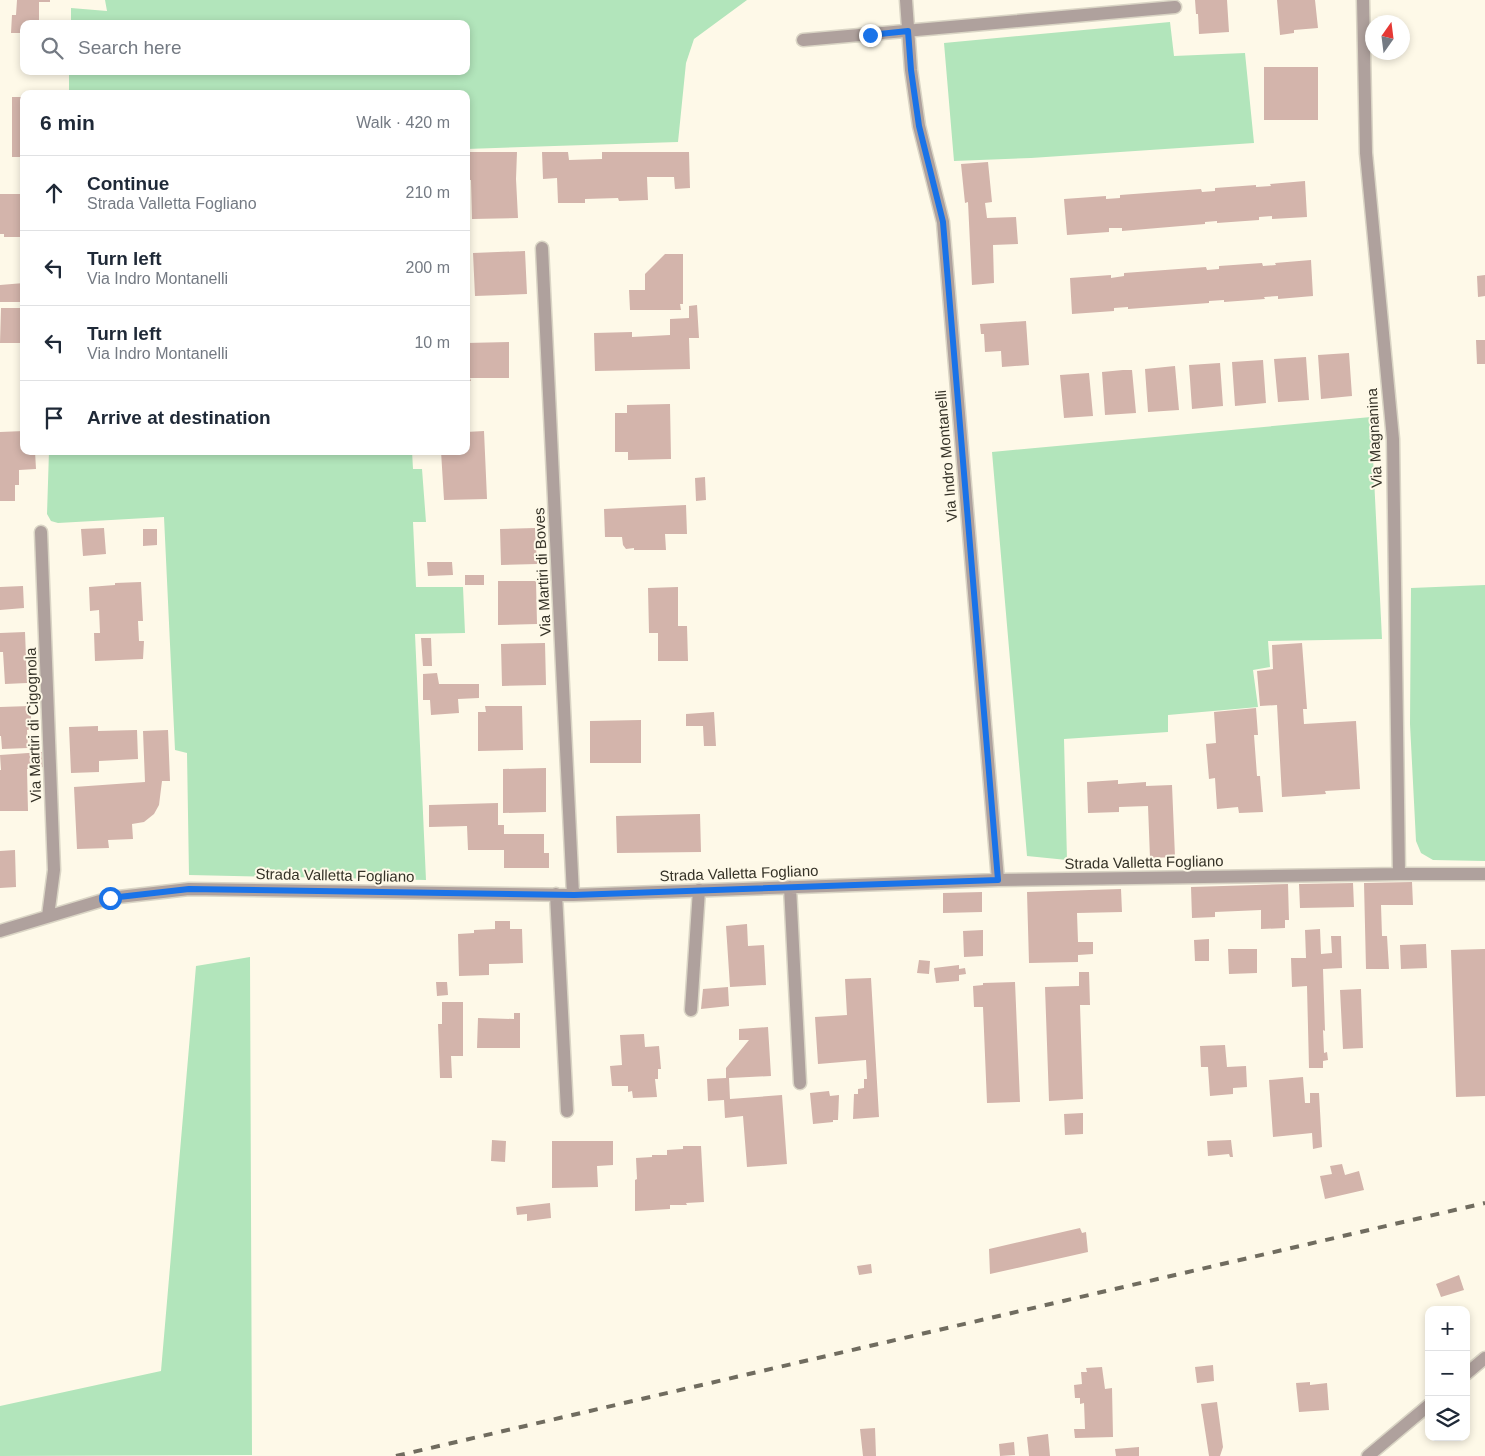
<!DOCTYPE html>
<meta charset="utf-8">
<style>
body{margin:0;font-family:Helvetica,sans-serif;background:#f6f6f7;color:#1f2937}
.controls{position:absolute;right:15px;bottom:15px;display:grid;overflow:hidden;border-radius:10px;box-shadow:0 2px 8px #0003}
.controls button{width:45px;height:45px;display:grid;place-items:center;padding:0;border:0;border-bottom:1px solid #e0e1e3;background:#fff;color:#1f2937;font:25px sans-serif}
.compass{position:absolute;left:1365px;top:15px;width:45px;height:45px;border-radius:50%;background:#fff;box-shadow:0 2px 8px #0003;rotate:14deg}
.stop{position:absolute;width:15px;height:15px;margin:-11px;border:4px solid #1a73e8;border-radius:50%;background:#fff}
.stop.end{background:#1a73e8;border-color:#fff;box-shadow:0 1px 5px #0008}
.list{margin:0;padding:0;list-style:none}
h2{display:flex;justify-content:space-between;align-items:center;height:65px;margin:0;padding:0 20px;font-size:21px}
h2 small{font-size:16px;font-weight:400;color:#747a83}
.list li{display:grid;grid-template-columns:32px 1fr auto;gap:15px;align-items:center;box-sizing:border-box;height:75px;padding:0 20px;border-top:1px solid #e0e1e3}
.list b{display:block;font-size:19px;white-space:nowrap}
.list p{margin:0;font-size:16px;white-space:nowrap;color:#747a83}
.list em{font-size:16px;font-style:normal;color:#747a83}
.icon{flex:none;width:28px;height:28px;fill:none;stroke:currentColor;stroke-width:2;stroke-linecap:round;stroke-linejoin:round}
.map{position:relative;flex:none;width:1485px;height:1456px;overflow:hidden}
.search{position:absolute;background:#fff;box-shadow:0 2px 8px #0003;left:20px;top:20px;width:450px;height:55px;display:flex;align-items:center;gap:12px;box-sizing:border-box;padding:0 18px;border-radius:10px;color:#747a83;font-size:19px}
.panel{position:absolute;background:#fff;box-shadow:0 2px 8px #0003;left:20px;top:90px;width:450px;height:365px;border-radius:10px}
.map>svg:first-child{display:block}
.green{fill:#b2e5bb}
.building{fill:#d3b4ab}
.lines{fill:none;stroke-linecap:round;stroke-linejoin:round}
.service-casing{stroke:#dad5c5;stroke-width:15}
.minor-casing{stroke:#dad5c5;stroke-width:15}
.service{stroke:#afa19d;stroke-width:12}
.minor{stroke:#afa19d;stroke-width:12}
.rail{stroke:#706c5f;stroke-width:4;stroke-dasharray:9 9;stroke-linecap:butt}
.route{stroke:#1a73e8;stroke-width:6}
.labels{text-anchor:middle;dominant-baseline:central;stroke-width:4;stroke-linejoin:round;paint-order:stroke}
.street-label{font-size:15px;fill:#353227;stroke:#fef9e8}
</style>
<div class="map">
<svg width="1485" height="1456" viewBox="0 0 1485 1456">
<rect width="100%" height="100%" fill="#fef9e8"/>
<path class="green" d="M105 0H747L694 39 686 63 678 142 466 149V94H69V71H466V24H71V8L107 11Z
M1170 22 1174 56 1245 53 1254 143 1031 158 954 161 944 43Z
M1371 417 1382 639 1268 641 1270 667 1253 670 1258 707 1168 715V732L1064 739 1067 860 1027 856 992 452Z
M49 451H412L413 469H422L426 522H413L416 587H463L465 633 415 634 426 880 189 875 187 753 175 750 164 517 58 523 51 521 47 514Z
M1485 585V861L1433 860 1421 853 1416 841 1410 724 1411 588Z
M250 957 252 1455 0 1456V1406L161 1371 196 966Z"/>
<path class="building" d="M17 0H50V2H39V24H24V33H11L12 15H16Z
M1195 0H1227L1229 32 1199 34 1198 14H1196Z
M1277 0H1315L1318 28 1294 30V33L1280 35Z
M1264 67H1318V120H1264Z
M12 97H24V157H12Z
M466 152H517L516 179 518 218 472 219 471 180H466Z
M542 152H568L569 160 602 159V152H689L690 188 675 189 674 177H647L648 200 619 201 618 198 585 199V203H558L557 178 543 179Z
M988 162 992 202 985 203 987 218 1016 217 1018 244 993 245 994 283 972 285 968 202 965 203 961 164Z
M1305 181 1307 217 1272 219V216L1259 217V220L1217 223V221L1205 222V224L1122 231V228H1109V232L1067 235 1064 199 1106 196V199L1120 198V195L1201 189 1202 192 1215 191V188L1256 185V187L1271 186 1270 184Z
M0 194H24V237H4V234H0Z
M525 251 527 294 475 296 473 253Z
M665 254H683V304H680L681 310H630L629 290H645V274Z
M1311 260 1313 296 1278 299V296L1264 297 1265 299 1224 302V300L1209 301V303L1128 309V307L1114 308V311L1072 314 1070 278 1111 275V278L1124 276V273L1206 267 1207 270 1219 269V266L1262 263 1263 266 1276 265 1275 263Z
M1485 275V296L1478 297 1477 276Z
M24 283V302H0V285Z
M697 305 699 338H689L690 369 595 371 594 333 632 332V337L670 335V319L689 318V306Z
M1 308H23L24 343H0Z
M1026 321 1029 365 1002 367 1001 351 985 352 984 334H981L980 324Z
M1476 340H1485V364H1477Z
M509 342V378H470L471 381H466V343Z
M1349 353 1352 396 1321 399 1318 355Z
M1306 357 1309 400 1278 402 1274 359Z
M1263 360 1266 403 1235 406 1232 362Z
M1220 363 1223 406 1192 409 1189 365Z
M1175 366 1179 410 1148 412 1145 369Z
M1123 370H1132L1136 413 1105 415 1102 372Z
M1089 373 1093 416 1064 418 1060 375Z
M670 404 671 459 628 460V452H615V413H627V405Z
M24 431V451H35L36 469 19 470V485H15V501H0V432Z
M484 431 487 499 444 500 441 451H466V432Z
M705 477 706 500 696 501 695 478Z
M686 505 687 534H665L666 550H634V548L626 549 623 545 622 537H605L604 509Z
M104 528 106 554 83 556 81 529Z
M535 528 537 564 501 565 500 529Z
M143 529H157V545L143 546Z
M427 562H452L453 575 428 576Z
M465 575H484V585H465Z
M498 581H536L537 624 498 625Z
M141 582 143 621H138L139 641H144L143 659 95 661 94 633H100L99 610 90 611 89 587 115 585V583Z
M23 586 24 608 0 610V587Z
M678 587V626H687L688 661H658V633H649L648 588Z
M25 632 27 683 5 684 3 652H0V633Z
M421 638H431L432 666H423Z
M545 643 546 685 502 686 501 644Z
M1302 643 1307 709H1303L1304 724 1356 721 1360 789 1325 791 1326 794 1282 797 1277 705 1260 706 1257 671 1273 669 1272 645Z
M437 673 439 684H479V698L458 699 459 713 431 715 430 700H423V674Z
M30 706 32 729 27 730 28 748 2 749 1 736H0V707Z
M485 706H522L523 750 478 751V712H486Z
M1256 708 1258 735H1254L1257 776H1260L1263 812 1239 813 1238 807 1217 809 1215 778 1209 779 1206 744 1216 743 1214 712Z
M714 712 716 746H704L703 726H686V714Z
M641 720V763H590V721Z
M98 726V731L137 730 138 759 99 761V772L71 773 69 727Z
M168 730 170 781H162L159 805 154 814 144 822 132 824 133 839 108 840 109 848 77 849 74 787 145 782 143 731Z
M42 752 43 767 27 769 28 811H0V770H1L0 755Z
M546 768V812L503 813V769Z
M1118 780V784L1146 782V786L1172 785 1175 857 1150 858 1148 806 1119 807V812L1088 813 1087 782Z
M498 803V825H504V834H544V853H549V868H504V850H468L467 826 429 827V805Z
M700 814 701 852 617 853 616 816Z
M15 850 16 887 0 888V851Z
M1412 882 1413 905H1381L1382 936H1387L1389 969H1366L1364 883Z
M1353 883 1354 907 1300 908 1299 884Z
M1288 884 1289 920H1285V928L1261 929V910L1215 912V917L1192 918 1191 887Z
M1121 889 1122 912 1077 913 1078 942H1093V954L1078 955V962L1029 963 1027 892Z
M982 892V912L943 913V893Z
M495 921H510V929H522L523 963 489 964V975L459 976 458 934 474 933V930L495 929Z
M747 924 748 946 764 945 766 985 730 987 726 926Z
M1320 929 1321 954 1332 953 1331 936H1341L1342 968 1323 969 1325 1031 1323 1030 1324 1053 1327 1052 1328 1060 1323 1061V1068H1309L1307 986 1292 987 1291 958H1306L1305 930Z
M983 930V956L964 957 963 931Z
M1209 939V961H1195L1194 940Z
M1426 944 1427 968 1401 969 1400 945Z
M1228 949H1257V973L1229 974Z
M1485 949V1096L1456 1097 1451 950Z
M919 960 930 961 929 974 917 973Z
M959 965V969L965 968 966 974 959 975V981L936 983 934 968Z
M1079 972H1089L1090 1005H1080L1083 1099 1049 1101 1045 987 1079 986Z
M871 978 879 1117 853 1119 854 1094H858V1089L864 1088V1079H867L866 1060 818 1064 815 1017 847 1015 845 979Z
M436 982H447L448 995 437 996Z
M1015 982 1020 1102 987 1103 983 1007H974L973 986 983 985V983Z
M728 987 729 1006 701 1009 703 989Z
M1361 989 1363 1048 1343 1049 1340 990Z
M442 1002H463V1056H451L452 1078H440L438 1024H442Z
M514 1013H520V1048H477L478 1018 514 1019Z
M768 1027 771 1076 729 1078 730 1099 782 1095 787 1164 747 1167 743 1116 725 1118 724 1100 708 1101 707 1079 726 1078V1068L749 1040H739V1029Z
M644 1034 645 1047 659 1046 661 1069H658V1079H655L657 1097 633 1098 632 1091 628 1092V1086H612L610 1066 622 1065 620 1035Z
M1225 1045 1227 1067 1246 1066 1247 1087 1233 1088V1094L1210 1096 1208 1067H1201L1200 1046Z
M1303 1077 1305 1103H1310V1093H1319L1322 1147 1313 1149 1312 1133 1273 1137 1269 1080Z
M829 1091 830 1096 839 1095 838 1120H833V1122L813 1124 810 1093Z
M1083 1113V1134L1065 1135 1064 1114Z
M492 1140 506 1141 505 1162 491 1161Z
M1231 1140 1233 1157H1230L1229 1154 1208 1156 1207 1141Z
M552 1141H613V1165L597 1166 598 1187 552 1188Z
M683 1146H701L704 1202 686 1203 687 1205H670V1209L635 1211V1180L637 1179 636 1158 652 1157V1155H667V1150L683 1149Z
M1342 1164 1345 1175 1359 1171 1364 1190 1325 1199 1320 1176 1332 1174 1330 1166Z
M550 1203 551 1218 527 1221V1214L517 1215 516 1207Z
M1080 1228 1082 1233 1086 1232 1088 1252 990 1274 989 1249Z
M871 1264 872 1273 859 1275 857 1266Z
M1459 1275 1464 1290 1441 1297 1436 1284Z
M1213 1365 1214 1381 1197 1383 1195 1367Z
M1102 1367 1105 1389 1112 1388 1113 1437 1075 1438 1074 1429H1085L1084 1403 1080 1404V1398H1075L1074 1385 1082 1384 1081 1372H1087L1086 1368Z
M1310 1382V1385L1327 1383 1329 1410 1299 1412 1296 1383Z
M1217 1402 1223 1447 1220 1456H1209L1201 1404Z
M875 1428 876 1456H863L860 1429Z
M1048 1434 1050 1456H1029L1027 1437Z
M1014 1442 1015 1455 1000 1456 999 1444Z
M1139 1447V1456H1116L1115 1449Z"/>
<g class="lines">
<defs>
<path id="service" d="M691 1010 699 890"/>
<path id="minor" d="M906 0 911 70 919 126 943 222 998 880
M1363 0 1366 153 1393 439 1399 874
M803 40 1175 7
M542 248 573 895
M41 532 54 870 48 916
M790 887 800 1083
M556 894 567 1111
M0 931 110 898 189 889 573 895 998 880 1399 874H1485
M1466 1374 1485 1358
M1368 1456 1429 1405"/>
</defs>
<use href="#service" class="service-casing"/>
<use href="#minor" class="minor-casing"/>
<use href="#service" class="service"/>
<use href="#minor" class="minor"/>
<path class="rail" d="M396 1456 1485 1203"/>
</g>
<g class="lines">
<path class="route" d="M110 898 189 889 574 895 998 880 943 222 919 126 911 70 908 31 870 35"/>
</g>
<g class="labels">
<g class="street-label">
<text transform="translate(1374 438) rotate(-93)">Via Magnanina</text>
<text transform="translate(946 456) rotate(-95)">Via Indro Montanelli</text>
<text transform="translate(542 572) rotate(-93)">Via Martiri di Boves</text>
<text transform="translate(33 725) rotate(-92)">Via Martiri di Cigognola</text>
<text transform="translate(1144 862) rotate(-1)">Strada Valletta Fogliano</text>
<text transform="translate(739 873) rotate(-2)">Strada Valletta Fogliano</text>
<text transform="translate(335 875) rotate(1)">Strada Valletta Fogliano</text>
</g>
</g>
</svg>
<div class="controls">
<button>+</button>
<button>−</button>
<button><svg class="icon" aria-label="layers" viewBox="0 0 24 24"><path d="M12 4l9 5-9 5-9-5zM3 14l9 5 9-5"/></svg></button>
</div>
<svg class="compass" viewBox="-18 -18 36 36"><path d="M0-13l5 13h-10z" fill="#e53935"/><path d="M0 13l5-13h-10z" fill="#747a83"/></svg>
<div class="stop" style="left:110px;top:898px"></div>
<div class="stop end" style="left:870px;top:35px"></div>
<div class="search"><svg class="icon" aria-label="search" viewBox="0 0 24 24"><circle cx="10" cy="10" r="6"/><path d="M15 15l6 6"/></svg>Search here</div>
<section class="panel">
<h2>6 min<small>Walk · 420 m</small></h2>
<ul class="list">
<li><svg class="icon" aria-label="ahead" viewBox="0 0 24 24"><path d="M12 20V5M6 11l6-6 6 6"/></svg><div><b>Continue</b><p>Strada Valletta Fogliano</p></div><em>210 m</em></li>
<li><svg class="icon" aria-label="left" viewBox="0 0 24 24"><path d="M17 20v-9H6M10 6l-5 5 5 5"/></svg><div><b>Turn left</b><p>Via Indro Montanelli</p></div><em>200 m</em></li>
<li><svg class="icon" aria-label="left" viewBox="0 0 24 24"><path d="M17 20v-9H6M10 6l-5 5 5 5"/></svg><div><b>Turn left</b><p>Via Indro Montanelli</p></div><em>10 m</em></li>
<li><svg class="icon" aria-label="arrive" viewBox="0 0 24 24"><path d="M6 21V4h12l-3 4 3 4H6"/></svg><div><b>Arrive at destination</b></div></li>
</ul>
</section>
</div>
